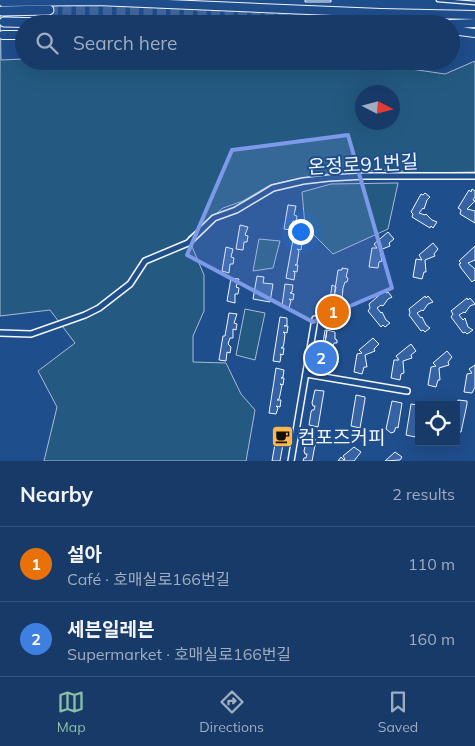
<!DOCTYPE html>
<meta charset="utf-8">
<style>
body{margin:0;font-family:Mulish,"Noto Sans KR",sans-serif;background:#244571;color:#f1f3f6}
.controls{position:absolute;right:15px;bottom:15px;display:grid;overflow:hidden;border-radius:0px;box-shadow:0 5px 20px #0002}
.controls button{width:45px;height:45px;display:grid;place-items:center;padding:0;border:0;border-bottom:1px solid #36547d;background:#173a69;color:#f1f3f6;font:25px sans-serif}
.compass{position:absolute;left:355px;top:85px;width:45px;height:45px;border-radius:50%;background:#173a69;box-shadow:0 5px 20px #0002;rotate:96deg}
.you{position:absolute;left:300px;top:231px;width:18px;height:18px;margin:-12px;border:4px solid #fff;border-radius:50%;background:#1a73e8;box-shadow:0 0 0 8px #1a73e833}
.badge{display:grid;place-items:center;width:32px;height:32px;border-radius:50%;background:#8abfa5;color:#fff;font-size:16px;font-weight:700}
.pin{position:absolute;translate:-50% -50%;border:2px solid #fff;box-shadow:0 1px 5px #0006}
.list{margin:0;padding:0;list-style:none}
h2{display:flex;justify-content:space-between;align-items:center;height:65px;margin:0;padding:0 20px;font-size:21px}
h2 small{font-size:16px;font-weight:400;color:#9eadc0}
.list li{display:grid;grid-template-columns:32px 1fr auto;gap:15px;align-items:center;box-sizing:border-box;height:75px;padding:0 20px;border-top:1px solid #36547d}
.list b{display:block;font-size:19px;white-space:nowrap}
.list p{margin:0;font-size:16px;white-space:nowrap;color:#9eadc0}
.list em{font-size:16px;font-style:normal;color:#9eadc0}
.icon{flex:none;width:28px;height:28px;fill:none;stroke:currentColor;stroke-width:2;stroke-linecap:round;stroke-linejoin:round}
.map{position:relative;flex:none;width:475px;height:461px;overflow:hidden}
.search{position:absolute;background:#173a69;box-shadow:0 5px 20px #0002;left:15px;right:15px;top:15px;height:55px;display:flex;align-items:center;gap:12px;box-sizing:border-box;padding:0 18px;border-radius:28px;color:#9eadc0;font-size:19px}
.sheet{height:215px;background:#173a69}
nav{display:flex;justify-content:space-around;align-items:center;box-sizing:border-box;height:70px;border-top:1px solid #36547d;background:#173a69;font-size:14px;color:#9eadc0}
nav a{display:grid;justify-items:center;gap:2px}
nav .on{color:#8abfa5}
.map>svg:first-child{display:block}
.green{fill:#245a82;stroke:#a8bbd7;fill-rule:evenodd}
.building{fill:#3563a3;stroke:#f2f6ff}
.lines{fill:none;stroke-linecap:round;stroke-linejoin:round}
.motorway-tunnel{stroke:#3f679d;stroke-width:9;stroke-dasharray:9 4.5;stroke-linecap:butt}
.service-casing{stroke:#f2f6ff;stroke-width:5}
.minor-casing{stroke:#f2f6ff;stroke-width:8}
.trunk-casing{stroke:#f2f6ff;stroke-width:10}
.motorway-casing{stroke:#f2f6ff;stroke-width:11}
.service{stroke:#1f4e8c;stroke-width:2.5}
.minor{stroke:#1f4e8c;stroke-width:5}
.trunk{stroke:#1f4e8c;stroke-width:8}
.motorway{stroke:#1f4e8c;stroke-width:9}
.marked{fill:#7d9aea;fill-opacity:0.2;stroke:#7d9aea;stroke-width:4;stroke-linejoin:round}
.labels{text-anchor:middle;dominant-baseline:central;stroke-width:4;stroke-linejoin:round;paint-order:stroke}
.street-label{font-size:19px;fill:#f2f6ff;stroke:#1f4e8c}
.poi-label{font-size:19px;fill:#f2f6ff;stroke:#1f4e8c;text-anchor:start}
</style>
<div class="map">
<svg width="475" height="461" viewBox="0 0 475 461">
<rect width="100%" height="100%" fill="#1f4e8c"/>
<path class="green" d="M0 7 1 60 24 59V61H402L411 69 445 74 475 61V172L426 173 389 170 340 172 292 180 270 185 243 201 223 208 188 237 204 275V311L193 336V362L226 363 241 394 255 410 246 461H44L57 407 38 371 75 343 50 310 0 316ZM362 92H392V122H362Z
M398 183 388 229 333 254 305 226 302 192 331 184Z
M259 239 280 241 273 268 253 271Z
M245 309 265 313 255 360 236 355Z"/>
<path class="building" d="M305 0H331V2H305Z
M472 189 475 191V197L473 200 475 201 467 209 475 211V223L460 214 461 210 458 208 469 190 471 192Z
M425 193 430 197 427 200 424 209 423 208 419 213 425 215 426 214 432 220 437 222 433 228 431 226 430 228 412 217 413 214 411 212 421 194 423 195Z
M288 205 296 206 294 215 297 216 296 222 293 221 292 230 284 229Z
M240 225 248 227 245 235 248 236 247 242H244L243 250 236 249Z
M388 232 394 239 389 243 390 246 380 250 382 261 379 262 378 268 369 267 372 248H377L374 244Z
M294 234 301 235 300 242 298 243H302L301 250 297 249 299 251 297 264 295 265H298L297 272 293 271 295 273 294 280 286 278Z
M433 243 438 249 434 254 435 256 425 260 426 272H424L422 279 413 277 416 259 422 260 419 255Z
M475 246V260L468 263 475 269V281L474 280 472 282 461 268 459 264 461 263 459 261Z
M226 247 233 249 231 257 234 258 233 264H230L229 273 222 271Z
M342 268 348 269 346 277 348 278 347 282H345L343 288 342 300H344L343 305 342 304 341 313 335 312 336 310 332 309 338 270H342Z
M257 276 264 277 263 283 273 284 270 302 253 299Z
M231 278 239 279 236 287 239 288 238 294H235V303L227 301Z
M285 284 293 285 292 292 290 293 294 294 293 300 289 299 291 301 289 308 282 306Z
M332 285 336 287 332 309 336 310 335 312 341 313V317L328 315Z
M384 291 386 293 388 292 392 297 388 299 383 306 381 305 377 308 381 313 382 312 386 320 390 323 385 327 383 325 381 327 368 311 370 308 369 304Z
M425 296 426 298 428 296 433 302 428 304 423 311 422 310 417 313 421 318 422 317 426 325 430 328 425 332 423 330 421 331 409 315 410 313 409 309Z
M467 298 468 300 470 298 475 304 470 306 465 313 464 312 459 315 463 320 465 318 468 327 473 330 467 334 465 332 463 333 451 317 453 314 451 311Z
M229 313 237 314 234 323 237 324 236 330 233 329V338H230L228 344 231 347 230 353 227 352 226 361 219 360 223 336H225Z
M280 317 287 318V325L284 326H288L287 333 283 332 285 334 284 343 283 347 281 348H284L283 355 280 354 281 356 280 362 273 361Z
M325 330H327L322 364 320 363Z
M327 330 335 332V339L337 340V343H334L332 350V357H334V361H331L329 368 321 367Z
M373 338 379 344 374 349 375 351 365 355 367 367H364L362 374 354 372 357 354 362 353 359 350Z
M411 344 416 351 411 355 412 358 403 361 404 373 401 374 400 380 391 378 394 360H399L396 356Z
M447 351 452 357 448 362 449 365 439 368 440 380H438L436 387 428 385 431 367 436 366 433 363Z
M475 365V387L472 393 464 392 467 374 472 373 469 369Z
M276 368 284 370 283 377 281 378H284L283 385 280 384 282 385 280 395 279 399 277 400H281L280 407 276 406 278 408 276 414 269 413Z
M315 390 324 391 318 427 309 425 311 412 312 410H314L315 406H313L312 403Z
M356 395 365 397V399L360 428 351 426Z
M458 400 467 401V404L461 432H456Z
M392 401 402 403 398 428 396 427 394 432 391 433 386 429Z
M411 404 419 405V417L415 437 406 435Z
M277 432 285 433 280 461H272Z
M307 438 316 440 312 461H303L304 458H306L307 454H305L304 451Z
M354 447 361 452 354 461H338L341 457 344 460 345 459 343 456Z
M395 452 402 457 400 460 385 461Z"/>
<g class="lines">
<path class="motorway-tunnel" d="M49 10 230 13 383 19 437 24
M46 23 182 21 268 22 313 24"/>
<defs>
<path id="service" d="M438 0 475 3"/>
<path id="minor" d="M0 333 31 334 85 315 99 308 130 284 145 261 188 243 214 218 236 210 273 188 303 181 329 178 365 176H475
M306 374 407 391
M291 461 315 319"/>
<path id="trunk" d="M3 2 97 1 381 13 475 15
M338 24H347
M451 24 475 23
M451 30 475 33
M3 35H24"/>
<path id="motorway" d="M2 11 49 10
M4 22 46 23"/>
</defs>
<use href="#service" class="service-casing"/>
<use href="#minor" class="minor-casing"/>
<use href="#trunk" class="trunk-casing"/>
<use href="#motorway" class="motorway-casing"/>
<use href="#service" class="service"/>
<use href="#minor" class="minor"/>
<use href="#trunk" class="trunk"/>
<use href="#motorway" class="motorway"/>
</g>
<path class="marked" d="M348 135 392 288 313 322 187 255 232 150Z"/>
<defs>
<symbol id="cafe-square" viewBox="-11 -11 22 22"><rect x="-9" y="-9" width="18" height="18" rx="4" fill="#ffb74d" stroke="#1f4e8c"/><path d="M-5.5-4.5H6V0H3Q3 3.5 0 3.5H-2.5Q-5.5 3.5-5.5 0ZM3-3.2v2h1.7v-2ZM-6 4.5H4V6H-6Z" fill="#111"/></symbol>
</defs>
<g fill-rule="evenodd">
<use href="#cafe-square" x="270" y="424" width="25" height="25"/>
</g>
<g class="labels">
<g class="street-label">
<text transform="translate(363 164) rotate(-3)">온정로91번길</text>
</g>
<g class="poi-label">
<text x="298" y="437">컴포즈커피</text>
</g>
</g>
</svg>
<div class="controls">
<button><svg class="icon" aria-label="locate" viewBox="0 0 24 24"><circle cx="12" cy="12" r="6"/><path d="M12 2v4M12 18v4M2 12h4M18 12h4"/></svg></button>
</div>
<svg class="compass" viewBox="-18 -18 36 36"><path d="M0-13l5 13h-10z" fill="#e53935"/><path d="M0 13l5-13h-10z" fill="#9eadc0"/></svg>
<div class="you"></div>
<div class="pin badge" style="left:333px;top:312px;background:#e8710a">1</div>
<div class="pin badge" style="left:321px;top:358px;background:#3f7fe0">2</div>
<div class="search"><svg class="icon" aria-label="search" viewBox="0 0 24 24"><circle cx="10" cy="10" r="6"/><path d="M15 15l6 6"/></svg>Search here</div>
</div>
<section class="sheet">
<h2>Nearby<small>2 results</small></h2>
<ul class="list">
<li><span class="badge" style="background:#e8710a">1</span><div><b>설아</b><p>Café · 호매실로166번길</p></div><em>110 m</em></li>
<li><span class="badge" style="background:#3f7fe0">2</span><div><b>세븐일레븐</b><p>Supermarket · 호매실로166번길</p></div><em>160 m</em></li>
</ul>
</section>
<nav>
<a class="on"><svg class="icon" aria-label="map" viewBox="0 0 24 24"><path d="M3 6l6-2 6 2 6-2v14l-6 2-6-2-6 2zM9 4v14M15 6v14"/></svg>Map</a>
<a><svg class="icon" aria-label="directions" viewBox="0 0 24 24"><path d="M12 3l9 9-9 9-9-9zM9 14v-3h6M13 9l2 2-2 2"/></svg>Directions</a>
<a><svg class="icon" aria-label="saved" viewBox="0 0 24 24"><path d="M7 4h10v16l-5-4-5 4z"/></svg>Saved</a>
</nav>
